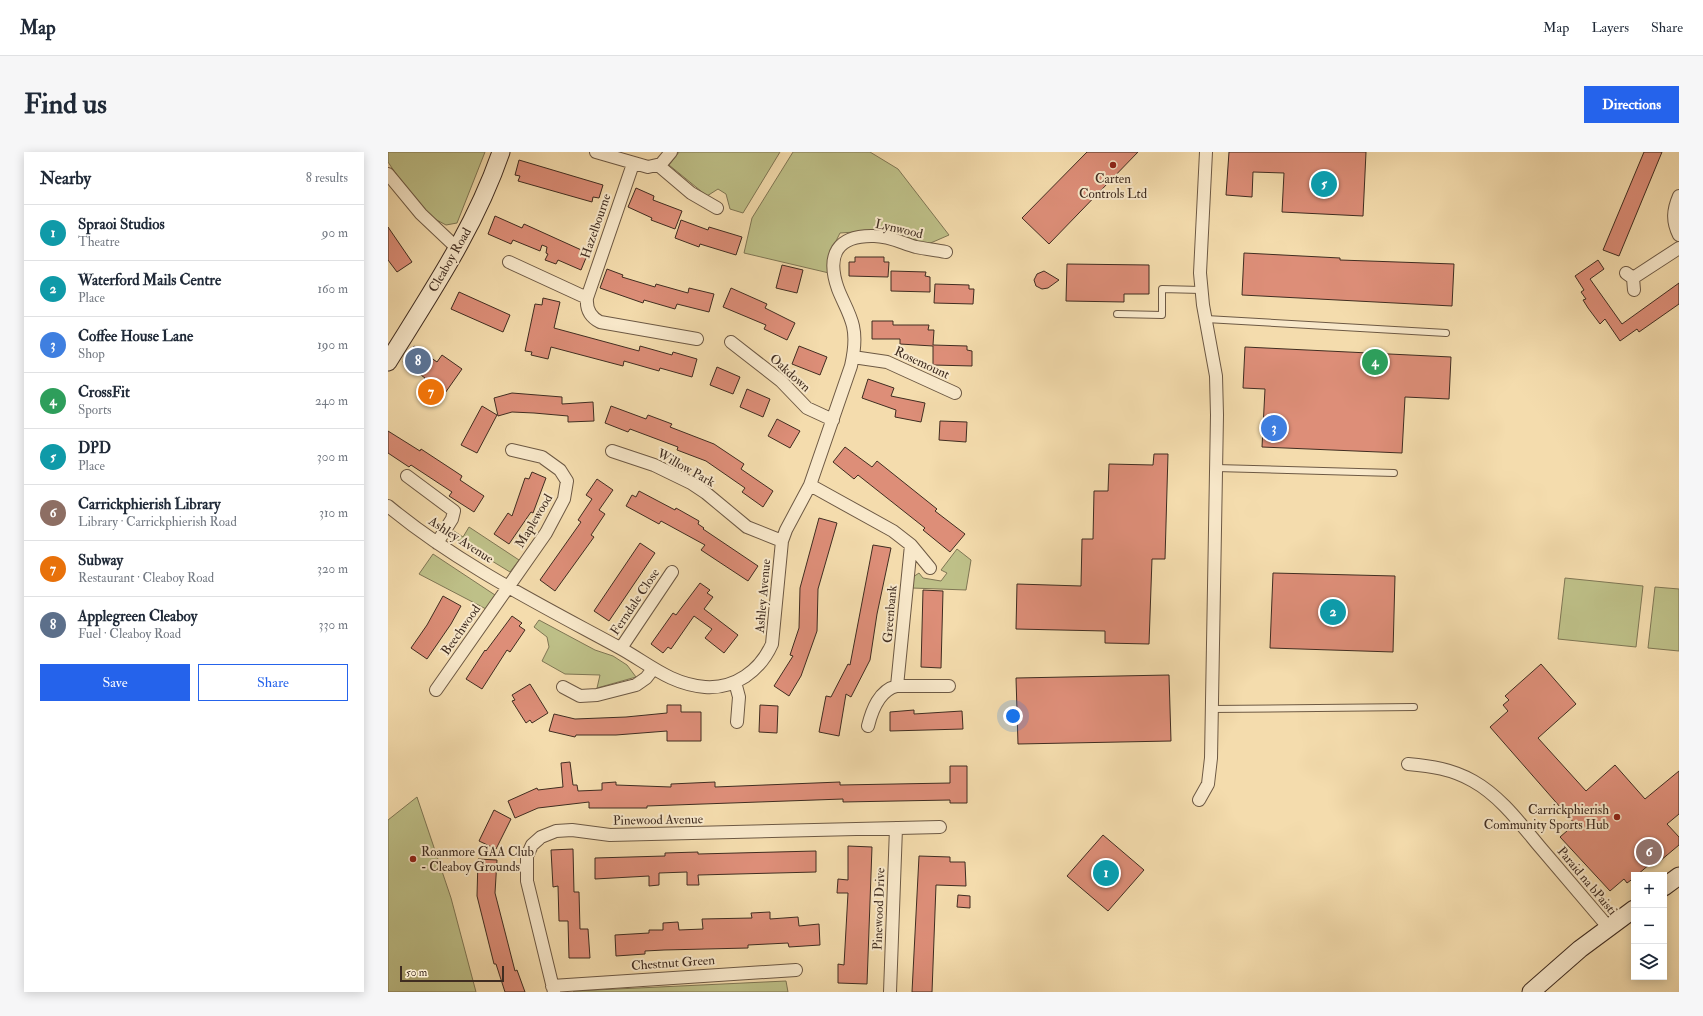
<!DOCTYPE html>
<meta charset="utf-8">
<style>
body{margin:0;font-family:"IM FELL Double Pica",serif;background:#f6f6f7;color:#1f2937}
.controls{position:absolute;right:12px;bottom:12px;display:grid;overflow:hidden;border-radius:0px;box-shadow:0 2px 10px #0003}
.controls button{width:36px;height:36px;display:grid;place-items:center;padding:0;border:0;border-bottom:1px solid #e0e1e3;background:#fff;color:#1f2937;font:20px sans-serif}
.scale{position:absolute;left:12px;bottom:10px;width:104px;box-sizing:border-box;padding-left:4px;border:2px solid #402d21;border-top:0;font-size:11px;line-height:14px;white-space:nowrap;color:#402d21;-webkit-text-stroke:3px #f8e8ca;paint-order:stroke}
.you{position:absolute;left:625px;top:564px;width:14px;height:14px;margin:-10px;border:3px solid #fff;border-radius:50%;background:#1a73e8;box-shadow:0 0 0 6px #1a73e833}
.badge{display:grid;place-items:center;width:26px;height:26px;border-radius:50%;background:#2563eb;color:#fff;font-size:13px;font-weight:700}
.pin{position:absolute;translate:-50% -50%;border:2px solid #fff;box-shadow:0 1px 4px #0006}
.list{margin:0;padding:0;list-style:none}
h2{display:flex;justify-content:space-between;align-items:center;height:52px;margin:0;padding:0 16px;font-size:17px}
h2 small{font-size:13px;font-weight:400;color:#747a83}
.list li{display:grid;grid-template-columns:26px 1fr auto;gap:12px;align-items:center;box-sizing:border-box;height:56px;padding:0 16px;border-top:1px solid #e0e1e3}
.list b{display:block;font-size:15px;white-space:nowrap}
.list p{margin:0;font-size:13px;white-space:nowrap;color:#747a83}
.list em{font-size:13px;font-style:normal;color:#747a83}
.actions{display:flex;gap:8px;padding:12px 16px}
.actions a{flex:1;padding:9px 0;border:1px solid #2563eb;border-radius:0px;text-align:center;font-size:14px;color:#2563eb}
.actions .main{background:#2563eb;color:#fff}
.icon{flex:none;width:22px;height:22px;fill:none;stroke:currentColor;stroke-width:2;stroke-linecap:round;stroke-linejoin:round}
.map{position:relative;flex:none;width:1291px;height:840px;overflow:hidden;border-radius:0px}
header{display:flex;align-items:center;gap:24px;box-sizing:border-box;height:56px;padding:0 20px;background:#fff;border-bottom:1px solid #e0e1e3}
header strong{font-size:19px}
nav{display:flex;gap:22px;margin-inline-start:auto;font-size:14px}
.intro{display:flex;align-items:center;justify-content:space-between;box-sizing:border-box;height:96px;padding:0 24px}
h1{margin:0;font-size:28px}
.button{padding:10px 18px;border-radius:0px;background:#2563eb;color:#fff;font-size:14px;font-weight:700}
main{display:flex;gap:24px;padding:0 24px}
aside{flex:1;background:#fff;border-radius:0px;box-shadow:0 2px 10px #0003}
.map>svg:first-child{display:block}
.green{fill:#bec088;stroke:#7f7654}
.building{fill:#dd8e78;stroke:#402d21}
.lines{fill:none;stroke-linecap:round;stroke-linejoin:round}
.lane-casing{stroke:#6d5944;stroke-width:8}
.street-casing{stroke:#6d5944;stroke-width:14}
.secondary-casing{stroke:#402d21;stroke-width:19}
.lane{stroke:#f8e8ca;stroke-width:6}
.street{stroke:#f8e8ca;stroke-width:12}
.secondary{stroke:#f8e8ca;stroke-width:17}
.poi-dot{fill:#8f2418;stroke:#f8e8ca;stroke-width:1.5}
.labels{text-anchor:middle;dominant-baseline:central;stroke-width:4;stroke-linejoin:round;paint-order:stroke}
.poi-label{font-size:13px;fill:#402d21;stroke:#f8e8ca}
.street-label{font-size:13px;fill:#402d21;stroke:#f8e8ca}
</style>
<header>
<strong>Map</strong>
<nav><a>Map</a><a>Layers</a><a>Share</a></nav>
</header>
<div class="intro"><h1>Find us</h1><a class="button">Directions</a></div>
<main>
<aside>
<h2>Nearby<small>8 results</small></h2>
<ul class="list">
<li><span class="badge" style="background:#0f9aa8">1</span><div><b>Spraoi Studios</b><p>Theatre</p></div><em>90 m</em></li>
<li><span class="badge" style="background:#0f9aa8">2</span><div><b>Waterford Mails Centre</b><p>Place</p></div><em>160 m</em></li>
<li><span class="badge" style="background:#3f7fe0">3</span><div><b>Coffee House Lane</b><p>Shop</p></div><em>190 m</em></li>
<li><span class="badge" style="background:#2e9e5b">4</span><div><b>CrossFit</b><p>Sports</p></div><em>240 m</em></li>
<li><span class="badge" style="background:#0f9aa8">5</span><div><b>DPD</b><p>Place</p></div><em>300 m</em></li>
<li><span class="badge" style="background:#8d6e63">6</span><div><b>Carrickphierish Library</b><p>Library · Carrickphierish Road</p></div><em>310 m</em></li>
<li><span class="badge" style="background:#e8710a">7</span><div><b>Subway</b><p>Restaurant · Cleaboy Road</p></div><em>320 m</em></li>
<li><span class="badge" style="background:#5c6f8a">8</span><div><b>Applegreen Cleaboy</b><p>Fuel · Cleaboy Road</p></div><em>330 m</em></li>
</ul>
<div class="actions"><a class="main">Save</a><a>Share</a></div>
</aside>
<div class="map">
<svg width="1291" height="840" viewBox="0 0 1291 840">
<rect width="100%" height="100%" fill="#f4dcad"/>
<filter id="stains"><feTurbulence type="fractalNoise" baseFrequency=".005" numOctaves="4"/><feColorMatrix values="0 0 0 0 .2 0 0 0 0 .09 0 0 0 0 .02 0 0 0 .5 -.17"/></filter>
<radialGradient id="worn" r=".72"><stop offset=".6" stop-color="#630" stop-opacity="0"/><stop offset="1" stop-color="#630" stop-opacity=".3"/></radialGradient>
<path class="green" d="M0 0H97L69 71 58 73 43 65 12 28 0 10Z
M291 0H392L355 61 342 57 338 42 330 37 319 44 281 13Z
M405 0H482L510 17 561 83 538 93 496 78 452 81 444 97 441 121 356 101 364 66Z
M81 375 131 408 122 420 63 384 66 379 75 385Z
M569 397 583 408 578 438 524 436 525 425 531 421 535 426 553 429 559 421 553 418Z
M45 402 107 443 98 457 31 422Z
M1177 426 1255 434 1248 495 1170 487Z
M1267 435 1291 437V499L1260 496Z
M151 468 207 498 225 504 239 513 248 525 209 536 212 523 177 522 154 509 161 495 159 485 146 475Z
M29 645 63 746 88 840H0V668Z
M398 829 400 840H185L187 839Z"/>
<path class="building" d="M699 0H750L661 92 634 66Z
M841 0H978L975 64 894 60 896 21 865 20 864 45 838 43Z
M1256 0H1274L1231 104 1215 98Z
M131 8 215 33 211 46 205 45 204 50 130 29 132 24 127 23Z
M248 36 266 44 265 48 294 59 287 77 263 68 264 66 240 55Z
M107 64 134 76 136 72 200 101 193 118 170 108 168 112 157 108 160 102 158 101 159 95 154 93 152 99 125 88 123 92 100 82Z
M293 68 320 78 321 75 354 85 348 103 312 92 311 95 287 86Z
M0 75 24 110 9 120 0 108Z
M856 101 952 106V108L1066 112 1064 154 854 143Z
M467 105H496V110H501L500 125 461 124V110H467Z
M1210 108 1216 117 1202 127 1234 172 1291 131V152L1251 180 1249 177 1232 189 1217 167 1212 172 1200 156 1195 148 1198 147 1193 140 1196 138 1187 124Z
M679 112 761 113V142H736V150L678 149Z
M394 113 415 118 409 141 388 136Z
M219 117 235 123 234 125 267 135 268 132 300 141 301 136 326 142 321 160 289 152 287 157 256 148 255 151 212 136Z
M503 119 538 120 537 124 542 125V140L503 139Z
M656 119 671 128 660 136 654 137 648 134 646 128 649 122Z
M547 132 581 133V137H586L585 152 546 151Z
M343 136 379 152 377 156 407 171 399 188 376 177 378 173 335 155Z
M71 140 122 163 115 180 63 157Z
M155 146 172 150 166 176 251 199 252 194 284 203 285 200 309 207 304 225 272 216 271 219 236 209 235 214 163 195 160 207 143 203 144 200 137 199 147 152 154 153Z
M484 169H505V173H541L540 178H546L545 193 579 194V198L584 199V214L545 213V194L512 192V187H484Z
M26 194 49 210 54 203 74 217 50 251 30 237 37 226 15 210Z
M411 194 439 205 432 223 404 212Z
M857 195 1063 205 1061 247 1017 245 1014 301 874 295 877 237 855 236Z
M329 215 352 225 345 242 322 233Z
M480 227 506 236 503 244 537 251 533 270 507 265 508 258 474 246Z
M359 237 382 247 375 265 352 255Z
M124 241 174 245V252L205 250 206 269 180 270V264L146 261 124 260 110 264 106 246Z
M94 254 109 263 89 301 73 293Z
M223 254 258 267 260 263 284 272 282 275 326 292 356 312 353 317 385 339 375 355 354 340 357 336 318 309 289 298 290 295 242 277 240 280 217 271Z
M389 267 412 279 402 296 380 284Z
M552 269 579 270 578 290 551 288Z
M0 279 32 299 33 297 65 318 74 324 72 328 96 344 86 360 61 344 64 340 23 313 21 315 0 301Z
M457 295 484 315 489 309 549 357 547 359 577 382 562 400 535 378 537 376 470 323 466 327 445 310Z
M766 302H780L777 407H764L761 492 717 491V479L628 477 629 432 693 434 694 387H705L706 339H720L721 312 765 313Z
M144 320 158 326 145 361 143 360 121 392 106 382 120 361 124 364 137 326 141 327Z
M209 327 225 338 211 358 217 362 203 383 206 385 167 439 152 428 193 370 190 368 204 347 198 343Z
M251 339 287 358 288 356 311 369 310 372 316 376 315 377 370 414 360 429 313 398 317 393 273 369 271 372 238 354 244 343 248 345Z
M431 366 449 371 430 437 429 479 413 524 401 544 386 534 405 504 402 503 411 476 412 436Z
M252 391 267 401 221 469 206 459Z
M485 393 503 396 489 462 482 508 463 545 458 542 451 584 431 580 438 544 443 545 460 512 462 513Z
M885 421 1007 424 1005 500 882 496Z
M312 431 322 438 319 441 325 445 316 457 350 483 336 501 317 486 324 477 306 464 283 497 280 495 275 501 263 492 285 461 288 463Z
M535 438 555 439 553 516 533 515Z
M55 444 73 454 63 472 39 507 23 496 39 473Z
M124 464 134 471 131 474 137 478 122 500 119 498 94 537 78 527 97 498 98 499Z
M1153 512 1188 552 1150 586 1198 639 1227 613 1257 647 1291 619V662L1279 672 1291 685V693L1272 709 1269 706 1249 723H1246V726L1239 731 1236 727 1222 739 1172 685 1187 672 1102 575 1120 559 1115 553 1121 548 1117 544Z
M781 523 783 589 630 592 628 526Z
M142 532 160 561 144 571 142 568 138 571 124 549 127 548 124 543Z
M279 553H293V560H313V589H279V579L228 583H188L187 585 161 579 166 562 187 567 238 565 279 561Z
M372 553 390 554 389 581 371 580Z
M526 558V562L574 559 575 577 502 579V560Z
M182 610 185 633H189L190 639 214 638V631L228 630V633L283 635V632L327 630V635L452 630V633L562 631V614H579V651H562V648L455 650V647L259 654V656H201V650L150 656 127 666 120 649 149 636 150 638 175 635 173 611Z
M106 658 123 667 108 697 91 689Z
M715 683 756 718 720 759 679 724Z
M460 694 484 695 479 832 450 831V812L456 813 460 741H449L450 727 460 728Z
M185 697 186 740H191L192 777H200L202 806H181L180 769H171L170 734 165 735 163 698Z
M428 699V720L310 723 311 733H299V720L271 721V733L261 734V724L207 727V706L277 704V701L310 700V702Z
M531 704 562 705V710H577L578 734 548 733 544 840H524Z
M90 707 109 708 107 741 127 819 129 818 137 840H117L108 812H106L89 744Z
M570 743 582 744V756L569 755Z
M382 760V767L410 765 411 774 431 772 432 793 401 795 400 791 360 793V796L276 798 257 799V802L228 804 227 783 261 781V778H275V771L290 770 291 778 315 777 314 767 364 766 363 761Z"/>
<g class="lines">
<defs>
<path id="lane" d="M729 162 774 163V137L813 138
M818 167 1058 181
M828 316 1006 321
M823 557 1026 555"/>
<path id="street" d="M208 0 260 15 273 12 283 0
M270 13 303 41 329 56
M0 22 33 62 70 97
M1291 44C1285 58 1284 69 1291 83
M121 110 199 146C198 157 202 165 212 170L309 187
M1238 121 1245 126 1246 138
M1245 126 1291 96
M199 146 245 12
M343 190 393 229 419 256 445 268
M465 205 499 210 567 241
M224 299 266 313 303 331 318 341 359 375 394 389
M19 324 66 359 64 367 49 391
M422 333 505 379 523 393 542 416
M0 354C70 412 153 453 232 496 261 512 282 532 317 535 347 537 372 519 384 492L394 389 398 378 422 333 463 214C466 201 468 187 465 174 462 161 455 150 450 137 438 103 449 83 486 84 501 84 514 91 528 95 538 97 548 98 558 100
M233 496 284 420
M347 530 351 545 349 570
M509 534 523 393
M175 535 192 544 209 543 248 533 258 526 265 517
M48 538 158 381 176 347 179 329 172 318 154 305 124 298
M480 574C484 558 491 538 509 534H561
M1020 612C1043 614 1064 617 1085 629 1112 644 1132 671 1152 695 1175 722 1198 749 1221 776
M811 648 820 632 823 606 829 263 828 224 815 153 812 121 818 0
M164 834 408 818
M166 840 139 729V704L144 693 153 685 168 679 184 678 222 683 552 675
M502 840 508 676"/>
<path id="secondary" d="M0 210C42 142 87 76 113 0
M1276 735 1291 724
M1143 840 1192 797 1246 757"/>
</defs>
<use href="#lane" class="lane-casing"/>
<use href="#street" class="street-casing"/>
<use href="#secondary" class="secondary-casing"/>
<use href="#lane" class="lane"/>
<use href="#street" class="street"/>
<use href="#secondary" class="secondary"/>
</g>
<g class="poi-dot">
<circle cx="725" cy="13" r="4"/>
<circle cx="1229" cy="665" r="4"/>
<circle cx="25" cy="707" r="4"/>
</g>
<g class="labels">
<g class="poi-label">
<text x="725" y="27">Carten<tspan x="725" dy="15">Controls Ltd</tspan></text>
<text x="1221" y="658" text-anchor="end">Carrickphierish<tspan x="1221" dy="15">Community Sports Hub</tspan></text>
<text x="33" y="700" text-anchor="start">Roanmore GAA Club<tspan x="33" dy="15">- Cleaboy Grounds</tspan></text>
</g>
<g class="street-label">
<text transform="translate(208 74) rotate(-71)">Hazelbourne</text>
<text transform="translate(511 77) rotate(13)">Lynwood</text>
<text transform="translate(62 108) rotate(-60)">Cleaboy Road</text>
<text transform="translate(534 211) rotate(25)">Rosemount</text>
<text transform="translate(402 221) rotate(42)">Oakdown</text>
<text transform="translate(298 316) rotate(29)">Willow Park</text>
<text transform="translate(146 369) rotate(-59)">Maplewood</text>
<text transform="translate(73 388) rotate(33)">Ashley Avenue</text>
<text transform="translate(375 444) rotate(-85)">Ashley Avenue</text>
<text transform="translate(247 450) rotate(-56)">Ferndale Close</text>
<text transform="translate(502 462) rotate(-85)">Greenbank</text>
<text transform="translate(73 478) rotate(-55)">Beechwood</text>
<text transform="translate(270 668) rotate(-1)">Pinewood Avenue</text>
<text transform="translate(1199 729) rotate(50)">Paraid na bPaisti</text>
<text transform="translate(491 757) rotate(-88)">Pinewood Drive</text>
<text transform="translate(285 811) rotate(-4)">Chestnut Green</text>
</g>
</g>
<rect width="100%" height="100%" filter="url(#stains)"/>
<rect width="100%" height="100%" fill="url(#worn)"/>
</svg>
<div class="controls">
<button>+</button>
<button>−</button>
<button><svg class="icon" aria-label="layers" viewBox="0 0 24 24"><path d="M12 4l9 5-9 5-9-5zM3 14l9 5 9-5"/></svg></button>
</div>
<div class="scale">50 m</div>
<div class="you"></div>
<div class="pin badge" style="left:718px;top:721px;background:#0f9aa8">1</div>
<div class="pin badge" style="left:945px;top:460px;background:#0f9aa8">2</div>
<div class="pin badge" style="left:886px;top:276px;background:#3f7fe0">3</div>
<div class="pin badge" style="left:987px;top:210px;background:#2e9e5b">4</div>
<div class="pin badge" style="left:936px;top:32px;background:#0f9aa8">5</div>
<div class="pin badge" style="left:1261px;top:700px;background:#8d6e63">6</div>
<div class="pin badge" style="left:43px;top:240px;background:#e8710a">7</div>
<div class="pin badge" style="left:30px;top:209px;background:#5c6f8a">8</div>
</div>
</main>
